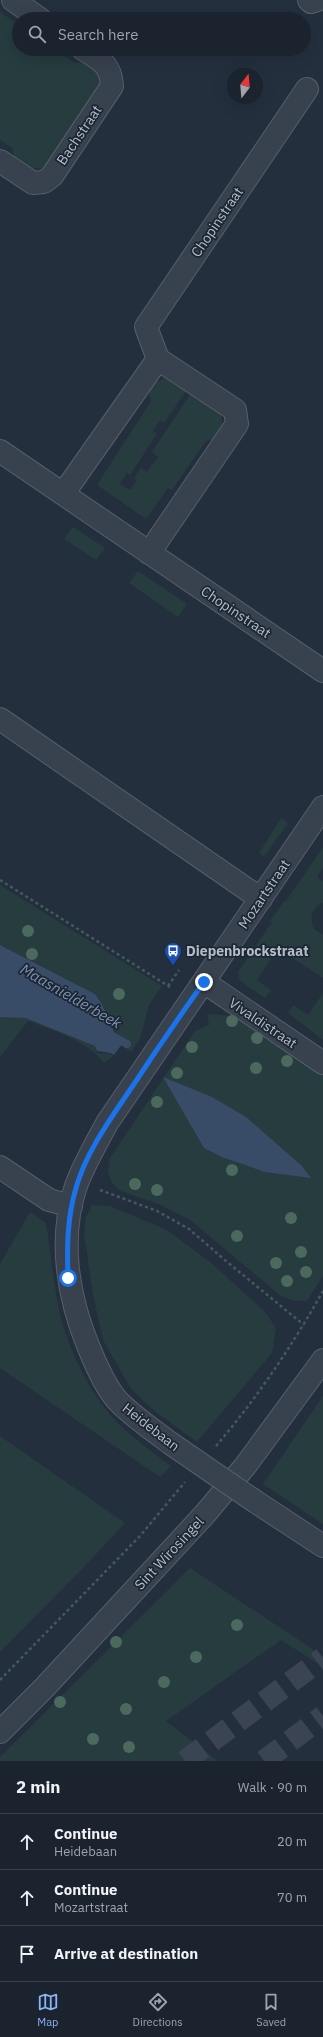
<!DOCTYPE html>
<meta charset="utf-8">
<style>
body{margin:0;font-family:"IBM Plex Sans",sans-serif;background:#282f3a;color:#f1f3f6}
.compass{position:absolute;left:227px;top:68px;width:36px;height:36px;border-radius:50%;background:#1b232e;box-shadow:0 4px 16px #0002;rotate:16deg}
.stop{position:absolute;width:12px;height:12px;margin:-9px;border:3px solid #1a73e8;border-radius:50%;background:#fff}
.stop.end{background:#1a73e8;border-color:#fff;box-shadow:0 1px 4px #0008}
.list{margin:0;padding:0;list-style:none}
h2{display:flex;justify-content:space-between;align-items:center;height:52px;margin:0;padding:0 16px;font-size:17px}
h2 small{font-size:13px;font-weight:400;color:#a0a4aa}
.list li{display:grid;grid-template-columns:26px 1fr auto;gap:12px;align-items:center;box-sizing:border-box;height:56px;padding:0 16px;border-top:1px solid #39404a}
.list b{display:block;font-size:15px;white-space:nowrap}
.list p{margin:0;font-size:13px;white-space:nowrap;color:#a0a4aa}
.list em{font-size:13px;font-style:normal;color:#a0a4aa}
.icon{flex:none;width:22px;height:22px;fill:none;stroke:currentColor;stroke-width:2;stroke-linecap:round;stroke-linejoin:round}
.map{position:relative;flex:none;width:323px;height:1761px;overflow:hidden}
.search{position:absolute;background:#1b232e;box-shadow:0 4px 16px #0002;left:12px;right:12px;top:12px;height:44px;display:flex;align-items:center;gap:10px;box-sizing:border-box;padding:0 14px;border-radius:22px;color:#a0a4aa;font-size:15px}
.sheet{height:220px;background:#1b232e}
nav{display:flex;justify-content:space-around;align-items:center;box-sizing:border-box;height:56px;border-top:1px solid #39404a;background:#1b232e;font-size:11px;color:#a0a4aa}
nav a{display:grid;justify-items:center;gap:2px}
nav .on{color:#8ab4f8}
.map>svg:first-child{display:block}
.green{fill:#263c3f}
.water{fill:#394c67}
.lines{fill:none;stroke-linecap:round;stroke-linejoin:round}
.stream{stroke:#394c67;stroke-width:8}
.highway-tunnel{stroke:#3a4453;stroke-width:22;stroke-dasharray:22 11;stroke-linecap:butt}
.minor-casing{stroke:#565f6c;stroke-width:24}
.path{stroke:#44595c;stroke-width:2.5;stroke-dasharray:3 3;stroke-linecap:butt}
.minor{stroke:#38414e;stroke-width:22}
.minor-bridge-casing{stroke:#565f6c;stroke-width:24;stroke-linecap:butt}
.minor-bridge{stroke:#38414e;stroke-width:22}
.tree{fill:#4b6a5d}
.route{stroke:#1a73e8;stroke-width:5}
.labels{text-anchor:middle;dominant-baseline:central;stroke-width:3.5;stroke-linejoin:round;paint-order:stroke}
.street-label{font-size:14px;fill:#b4bcc9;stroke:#1d2633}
.poi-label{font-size:14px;font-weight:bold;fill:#b4bcc9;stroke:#1d2633;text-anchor:start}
.water-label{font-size:15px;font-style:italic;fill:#7c92b1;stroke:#1d2633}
</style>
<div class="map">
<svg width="323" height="1761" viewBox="0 0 323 1761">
<rect width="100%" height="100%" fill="#242f3e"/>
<path class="green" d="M0 12 19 25V49H54L75 63 85 62C96 71 101 75 101 90L45 168C35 169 21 168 14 158 13 155 13 151 12 148L0 140Z
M165 378 176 379 189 387 164 423 160 420 153 431 157 434 130 475 127 473 120 484 130 490 137 480 134 478 141 468 147 472 158 457 152 452 193 390 221 413 223 428 217 438 206 441 172 490 168 488 146 519 97 485 151 401 148 391 155 383Z
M73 527 105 548 96 560 64 539Z
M138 571 187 604 178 617 129 583Z
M281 818 288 823 264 857 259 853Z
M323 847V868L317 876 323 881V903C312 906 309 919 314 929L323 935V978L278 948 257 980 271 990 265 998 240 981 238 972 272 922 270 921 284 901H286Z
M0 885 162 986 149 1005 140 1039 131 1052 122 1046 124 1043 119 1040 102 1004 95 994 0 945Z
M323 993V1040L288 1013 293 1005 308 1015Z
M207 1014 234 1016 323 1075V1276L307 1301H295L281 1296 190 1220 161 1205 121 1191 112 1183 108 1172 110 1158 195 1031 209 1025Z
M20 1016 45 1024 95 1046 97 1053 110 1054 114 1056 104 1063C86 1040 54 1031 28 1021L0 1057V1017Z
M92 1205 110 1206 167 1230 210 1262 265 1312 276 1328 272 1353 197 1442 157 1413 131 1389 103 1340 93 1295 84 1233 86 1217Z
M30 1212 46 1223C51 1253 54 1290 61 1319 70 1349 84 1380 103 1406 121 1430 147 1448 171 1466L160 1477 0 1368V1264Z
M323 1396V1524L263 1484Z
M0 1436 125 1523 82 1569 0 1652Z
M190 1568 323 1656V1667L281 1640 166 1721 218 1761H0V1757Z"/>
<path class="water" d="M0 945 95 994 102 1004 118 1041 122 1044 114 1055 110 1053 97 1051 95 1046 26 1018 0 1017Z
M163 1077 212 1097 246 1117 302 1166 311 1178 265 1172 222 1157 204 1148Z"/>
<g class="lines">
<path class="stream" d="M107 1033 127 1044"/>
<path class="highway-tunnel" d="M185 1761 323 1658
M264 1761 323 1716"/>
<defs>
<path id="minor" d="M13 0 40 19
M309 0 311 2 317 0
M0 161 33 183 44 182 52 176 112 86C111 64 100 60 83 49
M0 451 323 671
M63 494 158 359 146 327 307 89
M149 553 237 424 235 410 158 359
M0 719 261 899
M204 982 323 1063
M0 1167 49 1200 71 1206
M170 1443C153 1430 135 1418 120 1403 108 1392 95 1363 89 1348 68 1298 58 1239 76 1186 84 1164 96 1144 107 1123L323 807
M256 1502 323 1546
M0 1732 45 1687 205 1514 246 1465 323 1360"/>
</defs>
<use href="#minor" class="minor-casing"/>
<path class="path" d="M0 880 170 987
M168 986 179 970
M100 1190 157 1211 189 1229 226 1261 304 1325
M216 1446C257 1398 292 1346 323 1291
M0 1680 140 1536 185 1482"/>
<use href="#minor" class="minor"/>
<defs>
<path id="minor-bridge" d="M170 1443 256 1502"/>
</defs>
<use href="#minor-bridge" class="minor-bridge-casing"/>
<use href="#minor-bridge" class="minor-bridge"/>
</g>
<g class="tree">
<circle cx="28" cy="931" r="6"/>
<circle cx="32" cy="954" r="6"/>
<circle cx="119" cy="994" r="6"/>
<circle cx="232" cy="1021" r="6"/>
<circle cx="257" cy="1038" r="6"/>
<circle cx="192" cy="1047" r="6"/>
<circle cx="287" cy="1061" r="6"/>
<circle cx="256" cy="1068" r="6"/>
<circle cx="177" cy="1073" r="6"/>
<circle cx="157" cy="1102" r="6"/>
<circle cx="232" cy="1170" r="6"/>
<circle cx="135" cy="1184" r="6"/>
<circle cx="157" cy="1190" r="6"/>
<circle cx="291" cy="1218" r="6"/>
<circle cx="237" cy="1236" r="6"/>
<circle cx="301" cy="1252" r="6"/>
<circle cx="276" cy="1263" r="6"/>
<circle cx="306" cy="1272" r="6"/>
<circle cx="287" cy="1281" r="6"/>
<circle cx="237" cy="1625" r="6"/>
<circle cx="116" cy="1642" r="6"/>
<circle cx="196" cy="1657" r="6"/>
<circle cx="164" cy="1682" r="6"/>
<circle cx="60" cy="1702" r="6"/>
<circle cx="126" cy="1709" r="6"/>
<circle cx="93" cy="1739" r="6"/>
<circle cx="129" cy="1747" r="6"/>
</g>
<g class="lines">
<path class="route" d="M68 1278C67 1247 67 1218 76 1188 86 1152 111 1118 132 1087 155 1052 179 1017 204 982"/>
</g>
<defs>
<symbol id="bus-pin" viewBox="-11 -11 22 30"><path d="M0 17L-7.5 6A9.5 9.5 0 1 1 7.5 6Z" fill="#1a4fb4" stroke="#1d2633"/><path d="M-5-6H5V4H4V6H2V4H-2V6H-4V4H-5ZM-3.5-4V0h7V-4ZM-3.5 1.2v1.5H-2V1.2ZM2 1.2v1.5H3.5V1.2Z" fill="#fff"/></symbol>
</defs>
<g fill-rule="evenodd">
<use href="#bus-pin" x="163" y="941" width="20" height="27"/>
</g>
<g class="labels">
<g class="street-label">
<text transform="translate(79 135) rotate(-56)">Bachstraat</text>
<text transform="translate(217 222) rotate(-56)">Chopinstraat</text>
<text transform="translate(236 612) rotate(34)">Chopinstraat</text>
<text transform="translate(264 894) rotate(-56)">Mozartstraat</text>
<text transform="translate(263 1023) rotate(34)">Vivaldistraat</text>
<text transform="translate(151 1427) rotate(38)">Heidebaan</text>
<text transform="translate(169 1553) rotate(-47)">Sint Wirosingel</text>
</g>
<g class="poi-label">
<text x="186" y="951">Diepenbrockstraat</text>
</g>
<g class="water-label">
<text transform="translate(71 996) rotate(30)">Maasnielderbeek</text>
</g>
</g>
</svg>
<svg class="compass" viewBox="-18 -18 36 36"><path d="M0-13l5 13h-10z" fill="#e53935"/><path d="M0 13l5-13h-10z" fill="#a0a4aa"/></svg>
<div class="stop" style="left:68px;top:1278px"></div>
<div class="stop end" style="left:204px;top:982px"></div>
<div class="search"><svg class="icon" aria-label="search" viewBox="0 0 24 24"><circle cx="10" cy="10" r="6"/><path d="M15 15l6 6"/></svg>Search here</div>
</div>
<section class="sheet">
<h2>2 min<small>Walk · 90 m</small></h2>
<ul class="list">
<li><svg class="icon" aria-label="ahead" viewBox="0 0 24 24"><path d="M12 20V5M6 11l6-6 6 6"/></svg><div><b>Continue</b><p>Heidebaan</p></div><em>20 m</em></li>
<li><svg class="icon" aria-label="ahead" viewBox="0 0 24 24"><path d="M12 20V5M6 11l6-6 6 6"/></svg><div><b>Continue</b><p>Mozartstraat</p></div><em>70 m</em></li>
<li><svg class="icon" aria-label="arrive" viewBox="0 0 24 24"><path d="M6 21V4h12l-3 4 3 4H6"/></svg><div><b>Arrive at destination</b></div></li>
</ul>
</section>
<nav>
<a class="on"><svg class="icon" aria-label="map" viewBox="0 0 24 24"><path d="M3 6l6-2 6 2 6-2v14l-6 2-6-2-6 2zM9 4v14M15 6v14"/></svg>Map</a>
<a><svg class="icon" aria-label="directions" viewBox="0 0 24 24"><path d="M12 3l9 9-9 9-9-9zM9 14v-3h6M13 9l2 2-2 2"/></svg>Directions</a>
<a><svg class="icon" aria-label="saved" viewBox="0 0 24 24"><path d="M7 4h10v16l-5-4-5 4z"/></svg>Saved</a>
</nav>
